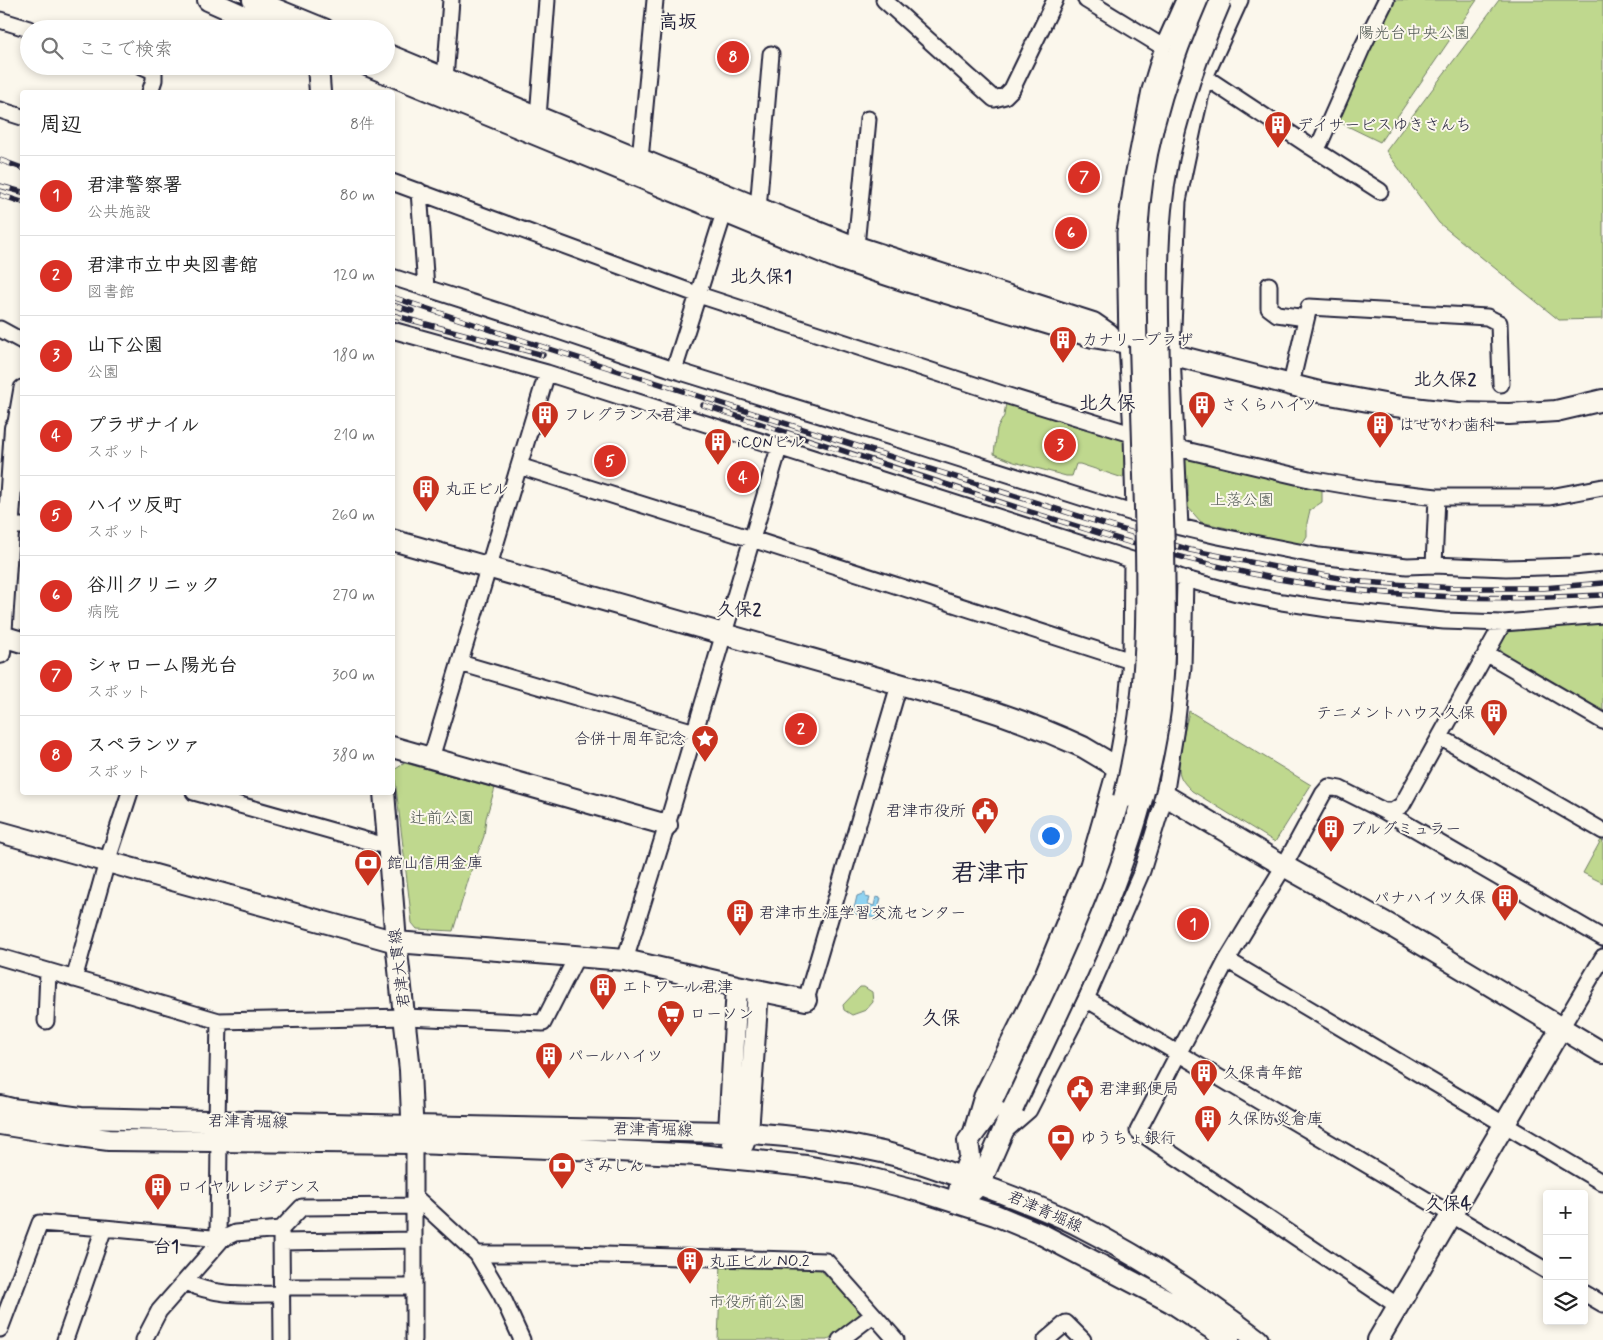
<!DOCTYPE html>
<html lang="ja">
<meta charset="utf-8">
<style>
body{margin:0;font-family:Mynerve,"Klee One",sans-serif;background:#f2f2f2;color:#222}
.controls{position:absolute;right:15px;bottom:15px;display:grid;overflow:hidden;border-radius:5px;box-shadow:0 2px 8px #0003}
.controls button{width:45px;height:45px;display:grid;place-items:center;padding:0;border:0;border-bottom:1px solid #e0e0e0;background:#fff;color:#222;font:25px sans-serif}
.you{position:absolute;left:1050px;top:835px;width:18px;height:18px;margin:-12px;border:4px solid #fff;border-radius:50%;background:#1a73e8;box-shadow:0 0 0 8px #1a73e833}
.badge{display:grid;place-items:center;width:32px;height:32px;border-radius:50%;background:#d93025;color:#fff;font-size:16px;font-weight:700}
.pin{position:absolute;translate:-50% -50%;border:2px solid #fff;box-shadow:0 1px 5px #0006}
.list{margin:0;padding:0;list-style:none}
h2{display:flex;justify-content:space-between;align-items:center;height:65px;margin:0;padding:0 20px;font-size:21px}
h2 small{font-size:16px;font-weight:400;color:#767676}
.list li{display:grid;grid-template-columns:32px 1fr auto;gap:15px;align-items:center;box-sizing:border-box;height:80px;padding:0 20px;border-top:1px solid #e0e0e0}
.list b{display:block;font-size:19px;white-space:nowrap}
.list p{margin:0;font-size:16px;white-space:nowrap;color:#767676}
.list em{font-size:16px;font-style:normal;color:#767676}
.icon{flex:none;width:28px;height:28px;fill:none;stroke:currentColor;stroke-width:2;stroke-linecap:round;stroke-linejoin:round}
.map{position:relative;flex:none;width:1603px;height:1340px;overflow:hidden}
.search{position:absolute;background:#fff;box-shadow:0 2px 8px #0003;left:20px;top:20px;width:375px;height:55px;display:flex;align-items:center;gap:12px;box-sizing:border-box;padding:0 18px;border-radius:28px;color:#767676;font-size:19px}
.panel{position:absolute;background:#fff;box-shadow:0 2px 8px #0003;left:20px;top:90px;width:375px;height:705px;border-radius:5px}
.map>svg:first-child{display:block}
.green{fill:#bfd88e;stroke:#707d64}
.water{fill:#8fd3f1;stroke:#638ca8}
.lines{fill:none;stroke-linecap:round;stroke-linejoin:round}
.street-casing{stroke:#22223b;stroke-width:19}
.secondary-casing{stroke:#22223b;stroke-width:24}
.street{stroke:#fbf7ec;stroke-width:15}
.secondary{stroke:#fbf7ec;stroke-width:20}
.rail-casing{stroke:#22223b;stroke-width:5.5}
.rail{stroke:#fbf7ec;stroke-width:4;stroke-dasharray:11;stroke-linecap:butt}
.secondary-bridge-casing{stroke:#22223b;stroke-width:24;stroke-linecap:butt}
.secondary-bridge{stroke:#fbf7ec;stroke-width:20}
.labels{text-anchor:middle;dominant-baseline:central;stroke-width:4;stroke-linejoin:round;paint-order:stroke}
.park-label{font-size:16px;fill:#515954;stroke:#fbf7ec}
.poi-label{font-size:16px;fill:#22223b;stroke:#fbf7ec;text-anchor:start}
.street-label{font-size:16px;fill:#22223b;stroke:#fbf7ec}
.neighbourhood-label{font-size:18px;font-weight:bold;fill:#22223b;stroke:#fbf7ec}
.quarter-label{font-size:19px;font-weight:bold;fill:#22223b;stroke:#fbf7ec}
.town-label{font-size:26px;font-weight:bold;fill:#22223b;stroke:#fbf7ec}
</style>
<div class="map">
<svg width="1603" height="1340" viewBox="0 0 1603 1340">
<rect width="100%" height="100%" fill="#fbf7ec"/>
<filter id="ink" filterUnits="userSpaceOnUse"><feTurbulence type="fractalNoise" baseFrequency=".02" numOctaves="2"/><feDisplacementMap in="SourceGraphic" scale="10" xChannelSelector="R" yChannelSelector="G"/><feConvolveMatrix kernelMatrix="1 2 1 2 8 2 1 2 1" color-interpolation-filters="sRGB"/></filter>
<g filter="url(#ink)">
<path class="green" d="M1393 0H1477L1380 142 1337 121Z
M1499 0H1603V319L1559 320 1439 223 1386 151Z
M1019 392 1054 401 1124 437V444L1127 452 1123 478 1080 464H1076L1072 476H1066L1014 462 994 454 997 429 1004 416 1007 396Z
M1187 453 1322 488V502L1310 510 1307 523V536L1304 541 1299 545 1201 522 1186 505V499L1188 497V485L1183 477 1184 459Z
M1603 620V713L1502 653 1499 647 1507 626Z
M1189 711 1311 785 1275 842 1192 791C1187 786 1182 781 1180 775 1176 762 1186 726 1189 711Z
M405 763 495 788 486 818 484 836 471 871 453 931 417 929 412 923 394 770Z
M1601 840 1603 841V883L1583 873Z
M860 987H864L872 992 873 1002 866 1010 852 1015 844 1010 843 1005Z
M721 1263 817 1267 860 1307 859 1316 827 1340H718Z"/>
<path class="water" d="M865 893V897L870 898 868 904 874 906 876 897 881 898 879 905 882 906 880 915 883 916 880 920H874V918L861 914 860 915 853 913 857 896Z"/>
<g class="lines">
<defs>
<path id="street" d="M884 0 994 99 1005 96 1012 89 1055 0
M1086 0 1163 47
M0 20 29 29
M142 66 149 69 154 73V80L150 92
M1205 77 1311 147 1320 143 1362 48 1386 0
M445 79 451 0
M0 110 22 117
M538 117 547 0
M1311 147 1380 191
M640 159 655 0
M392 182 699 295 1005 395 1177 448 1309 479 1373 490 1437 497H1550L1603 487
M419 191 426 288
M758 209 771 54
M856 246 868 119
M392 277 538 324 668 368 920 446 1096 502 1180 527 1218 536 1319 556 1407 566 1434 565 1506 568 1573 566 1603 563
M1269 285V308L1277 314 1306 318
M0 329 22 341
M392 330 547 373 1132 560 1185 579 1237 593 1282 602 1335 610 1444 621 1503 623 1603 615
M674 370 724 213
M1291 384 1309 307 1487 317 1499 323 1501 384
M15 428 22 388
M519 466 752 539 1131 661
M1134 513 1132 434 1127 343 1125 232 1133 177 1150 90 1163 47 1184 0
M9 526H22
M1180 527 1172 354 1178 201 1195 120 1205 77 1240 0
M1434 565 1437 497
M1486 653 1603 721
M460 663 695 732
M1440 737 1603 831
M431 758 547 373
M194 792 389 847
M1384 811 1603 938
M0 957 219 1021 406 1017 543 1023 577 956
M625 960 667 825 779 448
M1227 960 1603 1183
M74 979 107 862 130 792
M1086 999 1547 1271
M806 1000 899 685
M46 1021 48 972
M1561 1028 1603 957
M217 1121 219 1021
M972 1130 982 1096 1043 974 1088 865 1116 767 1126 711 1131 661 1132 560
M1005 1131 1029 1110 1086 999 1142 871 1165 796 1176 727 1183 667 1185 579
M414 1143V1340
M414 1196 477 1254 502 1296 522 1340
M281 1233 282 1340
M218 1238 219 1141
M281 1242 414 1240
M477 1254H568L826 1261 896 1340
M185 1282C217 1297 247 1294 282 1294
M282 1287H414
M1584 1293 1603 1304
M1398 1306 1138 1131 1227 960 1284 866 1323 794 1329 787 1340 789 1384 811H1393L1402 805 1503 623
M0 1329 40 1223 104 1228
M65 1340 104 1228 222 1239 235 1233 281 1229 302 1207 414 1206
M144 1340 159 1311 222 1239
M840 1340 873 1315
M1046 1340 1066 1323 1083 1340"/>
<path id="secondary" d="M208 0 273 29
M253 0 324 29
M386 54 780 217 845 243 1093 323 1109 334
M318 66 320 92
M369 66 839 259 906 281 1093 337 1127 343 1319 392 1395 406 1458 413 1509 414 1556 411 1603 400
M1140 345C1139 273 1138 199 1155 129 1166 84 1182 42 1201 0
M392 540 970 704C1009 716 1046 730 1083 747L1284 866 1393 927 1603 1053
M2 636 22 642
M0 653 15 428
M392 747 667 825
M384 792 396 942 410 1070 413 1139
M0 832 396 942 625 960 737 986 806 1000
M0 1106 12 1109 81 1118 413 1126 729 1132C780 1134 831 1140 882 1152 919 1161 954 1174 989 1188 1020 1200 1051 1211 1080 1226 1143 1258 1202 1297 1258 1340
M0 1124 63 1134 109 1140 414 1143 575 1149 699 1155 806 1166 827 1170 858 1175 923 1192 995 1215 1041 1234 1171 1302 1229 1340
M733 1143 729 1132 737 986
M743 1145 748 1133 758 991
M959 1191 962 1177 970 1157 968 1141 996 1103 1066 953 1096 881 1116 828 1124 798
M970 1193 980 1184 1013 1108
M1378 1340 1561 1028"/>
</defs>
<use href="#street" class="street-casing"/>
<use href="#secondary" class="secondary-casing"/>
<use href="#street" class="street"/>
<use href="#secondary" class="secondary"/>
<defs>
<path id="rail" d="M0 160 22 168
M0 186 22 192
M0 195 22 202
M392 297 537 345 1104 524 1190 550 1275 567 1363 582 1454 588H1544L1603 583
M392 305 412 311
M392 315 543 355
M703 405C812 441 921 477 1031 512 1111 537 1191 563 1273 578 1382 598 1493 601 1603 595"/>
</defs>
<use href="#rail" class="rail-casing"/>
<use href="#rail" class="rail"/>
<defs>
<path id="secondary-bridge" d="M1124 798C1149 701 1148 607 1145 508 1143 453 1142 399 1140 345
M1013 1108C1072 981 1142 852 1160 710 1166 657 1165 603 1164 549 1162 490 1160 430 1159 371 1158 317 1156 263 1161 209 1168 136 1192 67 1221 0"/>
</defs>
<use href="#secondary-bridge" class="secondary-bridge-casing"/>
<use href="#secondary-bridge" class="secondary-bridge"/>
</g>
</g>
<defs>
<symbol id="building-pin" viewBox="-11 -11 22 30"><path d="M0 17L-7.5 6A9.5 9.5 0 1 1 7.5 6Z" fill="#c8321e" stroke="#fbf7ec"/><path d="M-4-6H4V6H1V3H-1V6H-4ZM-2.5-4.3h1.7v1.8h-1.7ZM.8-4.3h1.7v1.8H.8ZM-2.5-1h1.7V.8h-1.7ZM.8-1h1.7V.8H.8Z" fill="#fff"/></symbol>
<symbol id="sight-pin" viewBox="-11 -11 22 30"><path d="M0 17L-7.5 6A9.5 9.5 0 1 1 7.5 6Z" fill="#c8321e" stroke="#fbf7ec"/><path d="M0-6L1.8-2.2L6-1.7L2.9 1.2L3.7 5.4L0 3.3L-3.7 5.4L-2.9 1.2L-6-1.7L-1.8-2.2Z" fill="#fff"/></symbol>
<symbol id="civic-pin" viewBox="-11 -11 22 30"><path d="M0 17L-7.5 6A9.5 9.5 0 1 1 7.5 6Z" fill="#c8321e" stroke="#fbf7ec"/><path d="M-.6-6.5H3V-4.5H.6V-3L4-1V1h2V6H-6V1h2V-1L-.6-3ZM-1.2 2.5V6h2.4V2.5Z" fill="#fff"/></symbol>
<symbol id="bank-pin" viewBox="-11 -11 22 30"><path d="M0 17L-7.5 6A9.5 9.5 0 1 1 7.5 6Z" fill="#c8321e" stroke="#fbf7ec"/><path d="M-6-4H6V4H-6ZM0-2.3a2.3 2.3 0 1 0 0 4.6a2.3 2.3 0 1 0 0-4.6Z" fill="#fff"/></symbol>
<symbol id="supermarket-pin" viewBox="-11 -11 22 30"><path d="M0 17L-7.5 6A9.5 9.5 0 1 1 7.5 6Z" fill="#c8321e" stroke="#fbf7ec"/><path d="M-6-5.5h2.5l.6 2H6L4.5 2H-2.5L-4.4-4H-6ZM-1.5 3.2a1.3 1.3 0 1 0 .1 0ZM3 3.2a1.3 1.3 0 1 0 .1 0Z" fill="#fff"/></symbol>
</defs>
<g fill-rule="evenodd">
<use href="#building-pin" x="1262" y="109" width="32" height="43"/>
<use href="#building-pin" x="1047" y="324" width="32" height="43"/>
<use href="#building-pin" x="1186" y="389" width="32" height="43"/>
<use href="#building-pin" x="529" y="399" width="32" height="43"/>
<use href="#building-pin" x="1364" y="409" width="32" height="43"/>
<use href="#building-pin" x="702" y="426" width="32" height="43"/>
<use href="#building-pin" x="410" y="473" width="32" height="43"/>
<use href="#building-pin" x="1478" y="697" width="32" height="43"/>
<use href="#sight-pin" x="689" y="723" width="32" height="43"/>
<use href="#civic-pin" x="969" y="795" width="32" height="43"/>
<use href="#building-pin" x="1315" y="813" width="32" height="43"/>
<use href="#bank-pin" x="352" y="847" width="32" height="43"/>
<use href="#building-pin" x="1489" y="882" width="32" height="43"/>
<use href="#building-pin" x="724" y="897" width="32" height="43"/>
<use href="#building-pin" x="587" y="971" width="32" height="43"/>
<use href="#supermarket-pin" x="655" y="998" width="32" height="43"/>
<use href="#building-pin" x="533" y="1040" width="32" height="43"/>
<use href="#building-pin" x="1188" y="1057" width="32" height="43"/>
<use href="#civic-pin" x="1064" y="1073" width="32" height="43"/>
<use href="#building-pin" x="1192" y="1103" width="32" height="43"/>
<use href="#bank-pin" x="1045" y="1122" width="32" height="43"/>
<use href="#bank-pin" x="546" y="1150" width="32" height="43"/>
<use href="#building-pin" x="142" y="1171" width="32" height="43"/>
<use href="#building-pin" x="674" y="1245" width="32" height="43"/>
</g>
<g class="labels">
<g class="park-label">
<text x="1414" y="33">陽光台中央公園</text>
<text x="1242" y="500">上落公園</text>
<text x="442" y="818">辻前公園</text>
<text x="757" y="1302">市役所前公園</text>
</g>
<g class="poi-label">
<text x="1297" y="125">デイサービスゆきさんち</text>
<text x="1082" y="340">カナリープラザ</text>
<text x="1221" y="405">さくらハイツ</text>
<text x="564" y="415">フレグランス君津</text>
<text x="1399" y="425">はせがわ歯科</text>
<text x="737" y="442">iCONビル</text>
<text x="445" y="489">丸正ビル</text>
<text x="1475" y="713" text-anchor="end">テニメントハウス久保</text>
<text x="686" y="739" text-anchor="end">合併十周年記念</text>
<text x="966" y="811" text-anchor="end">君津市役所</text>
<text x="1350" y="829">ブルグミュラー</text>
<text x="387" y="863">館山信用金庫</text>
<text x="1486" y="898" text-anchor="end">パナハイツ久保</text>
<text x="759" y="913">君津市生涯学習交流センター</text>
<text x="622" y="987">エトワール君津</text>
<text x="690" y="1014">ローソン</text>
<text x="568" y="1056">パールハイツ</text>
<text x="1223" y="1073">久保青年館</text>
<text x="1099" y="1089">君津郵便局</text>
<text x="1227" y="1119">久保防災倉庫</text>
<text x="1080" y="1138">ゆうちょ銀行</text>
<text x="581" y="1166">きみしん</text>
<text x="177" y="1187">ロイヤルレジデンス</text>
<text x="709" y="1261">丸正ビル NO.2</text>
</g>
<g class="street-label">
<text transform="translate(400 968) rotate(-97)">君津大貫線</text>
<text transform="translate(248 1122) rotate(1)">君津青堀線</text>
<text transform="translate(653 1130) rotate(1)">君津青堀線</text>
<text transform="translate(1045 1212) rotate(24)">君津青堀線</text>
</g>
<g class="neighbourhood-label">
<text x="761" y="277">北久保1</text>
<text x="1445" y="380">北久保2</text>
<text x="739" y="610">久保2</text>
<text x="1448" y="1204">久保4</text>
<text x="166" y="1247">台1</text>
</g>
<g class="quarter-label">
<text x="678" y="22">高坂</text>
<text x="1107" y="403">北久保</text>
<text x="941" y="1018">久保</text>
</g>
<g class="town-label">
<text x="990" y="874">君津市</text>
</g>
</g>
</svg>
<div class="controls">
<button>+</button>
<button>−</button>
<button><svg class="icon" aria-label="layers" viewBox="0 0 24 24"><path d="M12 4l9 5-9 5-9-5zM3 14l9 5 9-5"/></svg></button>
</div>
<div class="you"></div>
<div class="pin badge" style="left:1193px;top:924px">1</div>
<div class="pin badge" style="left:801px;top:729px">2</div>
<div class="pin badge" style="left:1060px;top:445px">3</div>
<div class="pin badge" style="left:743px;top:477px">4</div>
<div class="pin badge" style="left:610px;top:461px">5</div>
<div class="pin badge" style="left:1071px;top:233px">6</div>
<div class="pin badge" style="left:1084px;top:177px">7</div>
<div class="pin badge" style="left:733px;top:57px">8</div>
<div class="search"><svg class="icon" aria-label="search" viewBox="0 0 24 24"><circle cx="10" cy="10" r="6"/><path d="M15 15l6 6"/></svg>ここで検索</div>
<section class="panel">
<h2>周辺<small>8件</small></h2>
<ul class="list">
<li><span class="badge">1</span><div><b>君津警察署</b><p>公共施設</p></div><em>80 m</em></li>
<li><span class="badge">2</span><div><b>君津市立中央図書館</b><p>図書館</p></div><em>120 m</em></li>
<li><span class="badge">3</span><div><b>山下公園</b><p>公園</p></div><em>180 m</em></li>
<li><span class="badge">4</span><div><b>プラザナイル</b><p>スポット</p></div><em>210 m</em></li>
<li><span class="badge">5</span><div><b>ハイツ反町</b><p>スポット</p></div><em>260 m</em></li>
<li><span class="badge">6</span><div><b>谷川クリニック</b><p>病院</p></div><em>270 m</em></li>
<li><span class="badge">7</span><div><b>シャローム陽光台</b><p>スポット</p></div><em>300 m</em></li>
<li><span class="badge">8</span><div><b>スペランツァ</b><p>スポット</p></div><em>380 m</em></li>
</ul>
</section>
</div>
